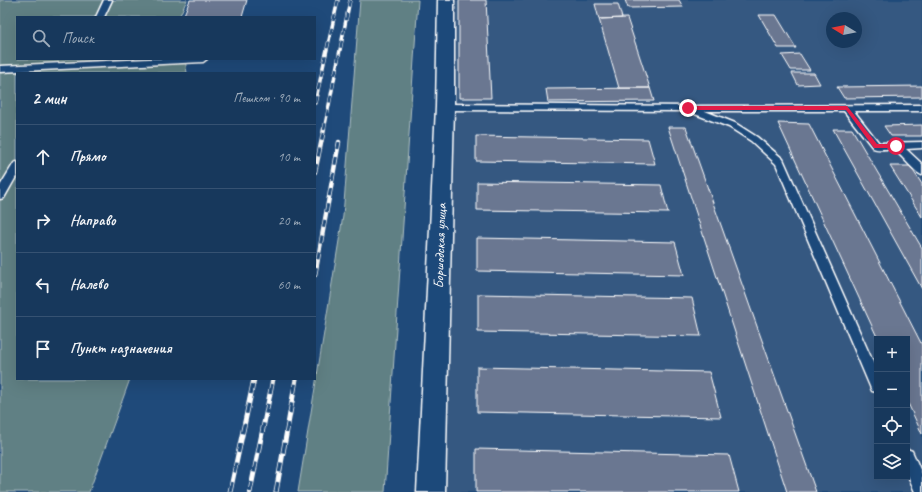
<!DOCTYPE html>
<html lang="ru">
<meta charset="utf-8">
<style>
body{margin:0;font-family:Caveat,sans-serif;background:#244365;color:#f1f3f6}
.controls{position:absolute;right:12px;bottom:12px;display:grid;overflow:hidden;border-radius:0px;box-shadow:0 4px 16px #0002}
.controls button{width:36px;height:36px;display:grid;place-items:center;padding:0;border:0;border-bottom:1px solid #365272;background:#17385c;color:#f1f3f6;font:20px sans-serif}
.compass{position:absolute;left:826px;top:12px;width:36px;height:36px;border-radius:50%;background:#17385c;box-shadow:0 4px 16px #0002;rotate:280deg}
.stop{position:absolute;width:12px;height:12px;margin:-9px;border:3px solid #e11d48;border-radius:50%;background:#fff}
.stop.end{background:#e11d48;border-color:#fff;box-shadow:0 1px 4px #0008}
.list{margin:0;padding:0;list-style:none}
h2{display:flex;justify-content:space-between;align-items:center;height:52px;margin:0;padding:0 16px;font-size:17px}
h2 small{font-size:13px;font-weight:400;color:#9eacbb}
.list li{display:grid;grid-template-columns:26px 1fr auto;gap:12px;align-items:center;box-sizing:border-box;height:64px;padding:0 16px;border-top:1px solid #365272}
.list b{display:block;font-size:15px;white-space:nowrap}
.list em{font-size:13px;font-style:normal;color:#9eacbb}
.icon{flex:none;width:22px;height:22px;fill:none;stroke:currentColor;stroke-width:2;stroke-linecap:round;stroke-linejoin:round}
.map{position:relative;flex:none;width:922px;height:492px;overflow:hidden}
.search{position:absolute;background:#17385c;box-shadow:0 4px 16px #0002;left:16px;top:16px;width:300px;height:44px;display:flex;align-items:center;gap:10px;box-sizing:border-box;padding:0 14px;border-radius:0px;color:#9eacbb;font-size:15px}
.panel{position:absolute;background:#17385c;box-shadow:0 4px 16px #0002;left:16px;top:72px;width:300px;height:308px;border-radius:0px}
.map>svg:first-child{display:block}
.built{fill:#365881;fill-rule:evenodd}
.green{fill:#608084;stroke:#b0c0c2}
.building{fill:#6b7791;stroke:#fff}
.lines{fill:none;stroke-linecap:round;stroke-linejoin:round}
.lane-casing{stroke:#fff;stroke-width:3}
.secondary-casing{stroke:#fff;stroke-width:3}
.lane{fill:#1f4a7a;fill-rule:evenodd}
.secondary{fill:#1f4a7a;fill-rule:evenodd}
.rail-far2-casing{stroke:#fff;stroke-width:3.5}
.rail-far1-casing{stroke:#fff;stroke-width:4.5}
.rail-casing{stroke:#fff;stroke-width:5}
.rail-far2{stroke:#1f4a7a;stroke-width:2.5;stroke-dasharray:7;stroke-linecap:butt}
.rail-far1{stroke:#1f4a7a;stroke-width:3;stroke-dasharray:8;stroke-linecap:butt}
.rail{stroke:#1f4a7a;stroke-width:3.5;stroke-dasharray:10;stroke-linecap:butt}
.route{fill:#e11d48}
.labels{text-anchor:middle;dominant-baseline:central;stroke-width:4;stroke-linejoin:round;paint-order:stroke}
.street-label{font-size:14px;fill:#fff;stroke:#1f4a7a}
</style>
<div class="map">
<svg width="922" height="492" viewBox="0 0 922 492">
<rect width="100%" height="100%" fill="#1f4a7a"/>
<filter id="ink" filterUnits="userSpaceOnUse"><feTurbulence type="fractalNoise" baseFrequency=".025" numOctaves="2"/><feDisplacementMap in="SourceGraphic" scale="8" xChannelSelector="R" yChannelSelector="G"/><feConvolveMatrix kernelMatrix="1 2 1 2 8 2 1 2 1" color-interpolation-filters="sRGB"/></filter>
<g filter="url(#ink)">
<path class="built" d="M449 0H922V492H437ZM832 18H856V42H832ZM877 339H907V477H877Z"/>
<path class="green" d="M0 0H187L179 17H17V59H185L187 73H17V379H130L89 492H0Z
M360 0H418L385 492H298L343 216Z"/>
<path class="building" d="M190 0H247L242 17H183Z
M459 0H486L491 98H459Z
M625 0H679L683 7 628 8Z
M595 4H618L622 18 599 19Z
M759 15H776L796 48H778Z
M627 18 650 88H619L599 19Z
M800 54 810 70H791L782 55Z
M792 73H814L820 84 798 85Z
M922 86V97L844 98 837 87Z
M650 88 654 101 548 102 546 89Z
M778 123 809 124 922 345V434L907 401V339H878Z
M922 125V136H891L884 126Z
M668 127H686L816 492H787Z
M833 129H852L922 248V289Z
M476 136 648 139 655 164 476 161Z
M890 166H910L922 184V217Z
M477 182 661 185 668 213 477 210Z
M477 238 675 242 684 275 477 271Z
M478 294 692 298 701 336 478 332Z
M477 367 709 372 721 417 477 412Z
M476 449 729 455 739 492H476Z"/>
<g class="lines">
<defs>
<path id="lane" d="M104 0H112L104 17H96Z
M149 59H207L203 62 0 72V66Z
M445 104 691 106 922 105V111H854L879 143 922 142V148L906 149 922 164V175C915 173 903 156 895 151 889 147 879 151 873 148L844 111H705L735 123 757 137 783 159 877 371V392L872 391 776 164 751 141 729 127 687 111 445 110 440 107Z
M17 162V175L4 198 0 199V186L14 163Z
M907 449 912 451 922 474V492H915L907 473Z"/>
<path id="secondary" d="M438 0H454V107L445 492H417L436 107Z"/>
</defs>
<use href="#lane" class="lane-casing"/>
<use href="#secondary" class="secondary-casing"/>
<use href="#lane" class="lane"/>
<use href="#secondary" class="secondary"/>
<defs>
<path id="rail-far2" d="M315 103 338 0
M324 130 350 0"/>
<path id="rail-far1" d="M315 172 324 129
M315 275 339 142"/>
<path id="rail" d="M230 492 254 379
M250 492 273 379
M276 492 296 379"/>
</defs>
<use href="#rail-far2" class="rail-far2-casing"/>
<use href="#rail-far1" class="rail-far1-casing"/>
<use href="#rail" class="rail-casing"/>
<use href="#rail-far2" class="rail-far2"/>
<use href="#rail-far1" class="rail-far1"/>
<use href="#rail" class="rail"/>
</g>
</g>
<path class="route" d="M686 106H847L877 144H896L899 146 896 148H874L846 110H688L686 109Z"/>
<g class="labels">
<g class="street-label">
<text transform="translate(440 246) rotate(-88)">Боршодская улица</text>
</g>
</g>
</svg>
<div class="controls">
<button>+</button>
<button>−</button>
<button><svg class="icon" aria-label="locate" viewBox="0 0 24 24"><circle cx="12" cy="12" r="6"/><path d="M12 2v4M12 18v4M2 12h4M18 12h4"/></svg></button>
<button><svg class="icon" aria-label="layers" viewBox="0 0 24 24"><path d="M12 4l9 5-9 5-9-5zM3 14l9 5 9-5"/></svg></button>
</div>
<svg class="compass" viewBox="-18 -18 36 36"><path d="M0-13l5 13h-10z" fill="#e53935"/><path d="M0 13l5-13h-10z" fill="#9eacbb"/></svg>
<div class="stop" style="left:896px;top:146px"></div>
<div class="stop end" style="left:688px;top:108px"></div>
<div class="search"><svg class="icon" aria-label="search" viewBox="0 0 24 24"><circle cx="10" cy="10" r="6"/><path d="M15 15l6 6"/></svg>Поиск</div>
<section class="panel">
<h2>2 мин<small>Пешком · 90 m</small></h2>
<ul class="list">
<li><svg class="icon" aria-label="ahead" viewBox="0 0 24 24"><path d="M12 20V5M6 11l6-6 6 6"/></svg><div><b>Прямо</b></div><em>10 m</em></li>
<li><svg class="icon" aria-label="right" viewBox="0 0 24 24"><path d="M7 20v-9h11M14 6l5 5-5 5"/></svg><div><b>Направо</b></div><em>20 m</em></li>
<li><svg class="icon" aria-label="left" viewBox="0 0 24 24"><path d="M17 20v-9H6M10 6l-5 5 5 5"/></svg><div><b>Налево</b></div><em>60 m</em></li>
<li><svg class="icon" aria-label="arrive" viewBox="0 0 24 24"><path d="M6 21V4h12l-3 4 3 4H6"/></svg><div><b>Пункт назначения</b></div></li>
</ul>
</section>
</div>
